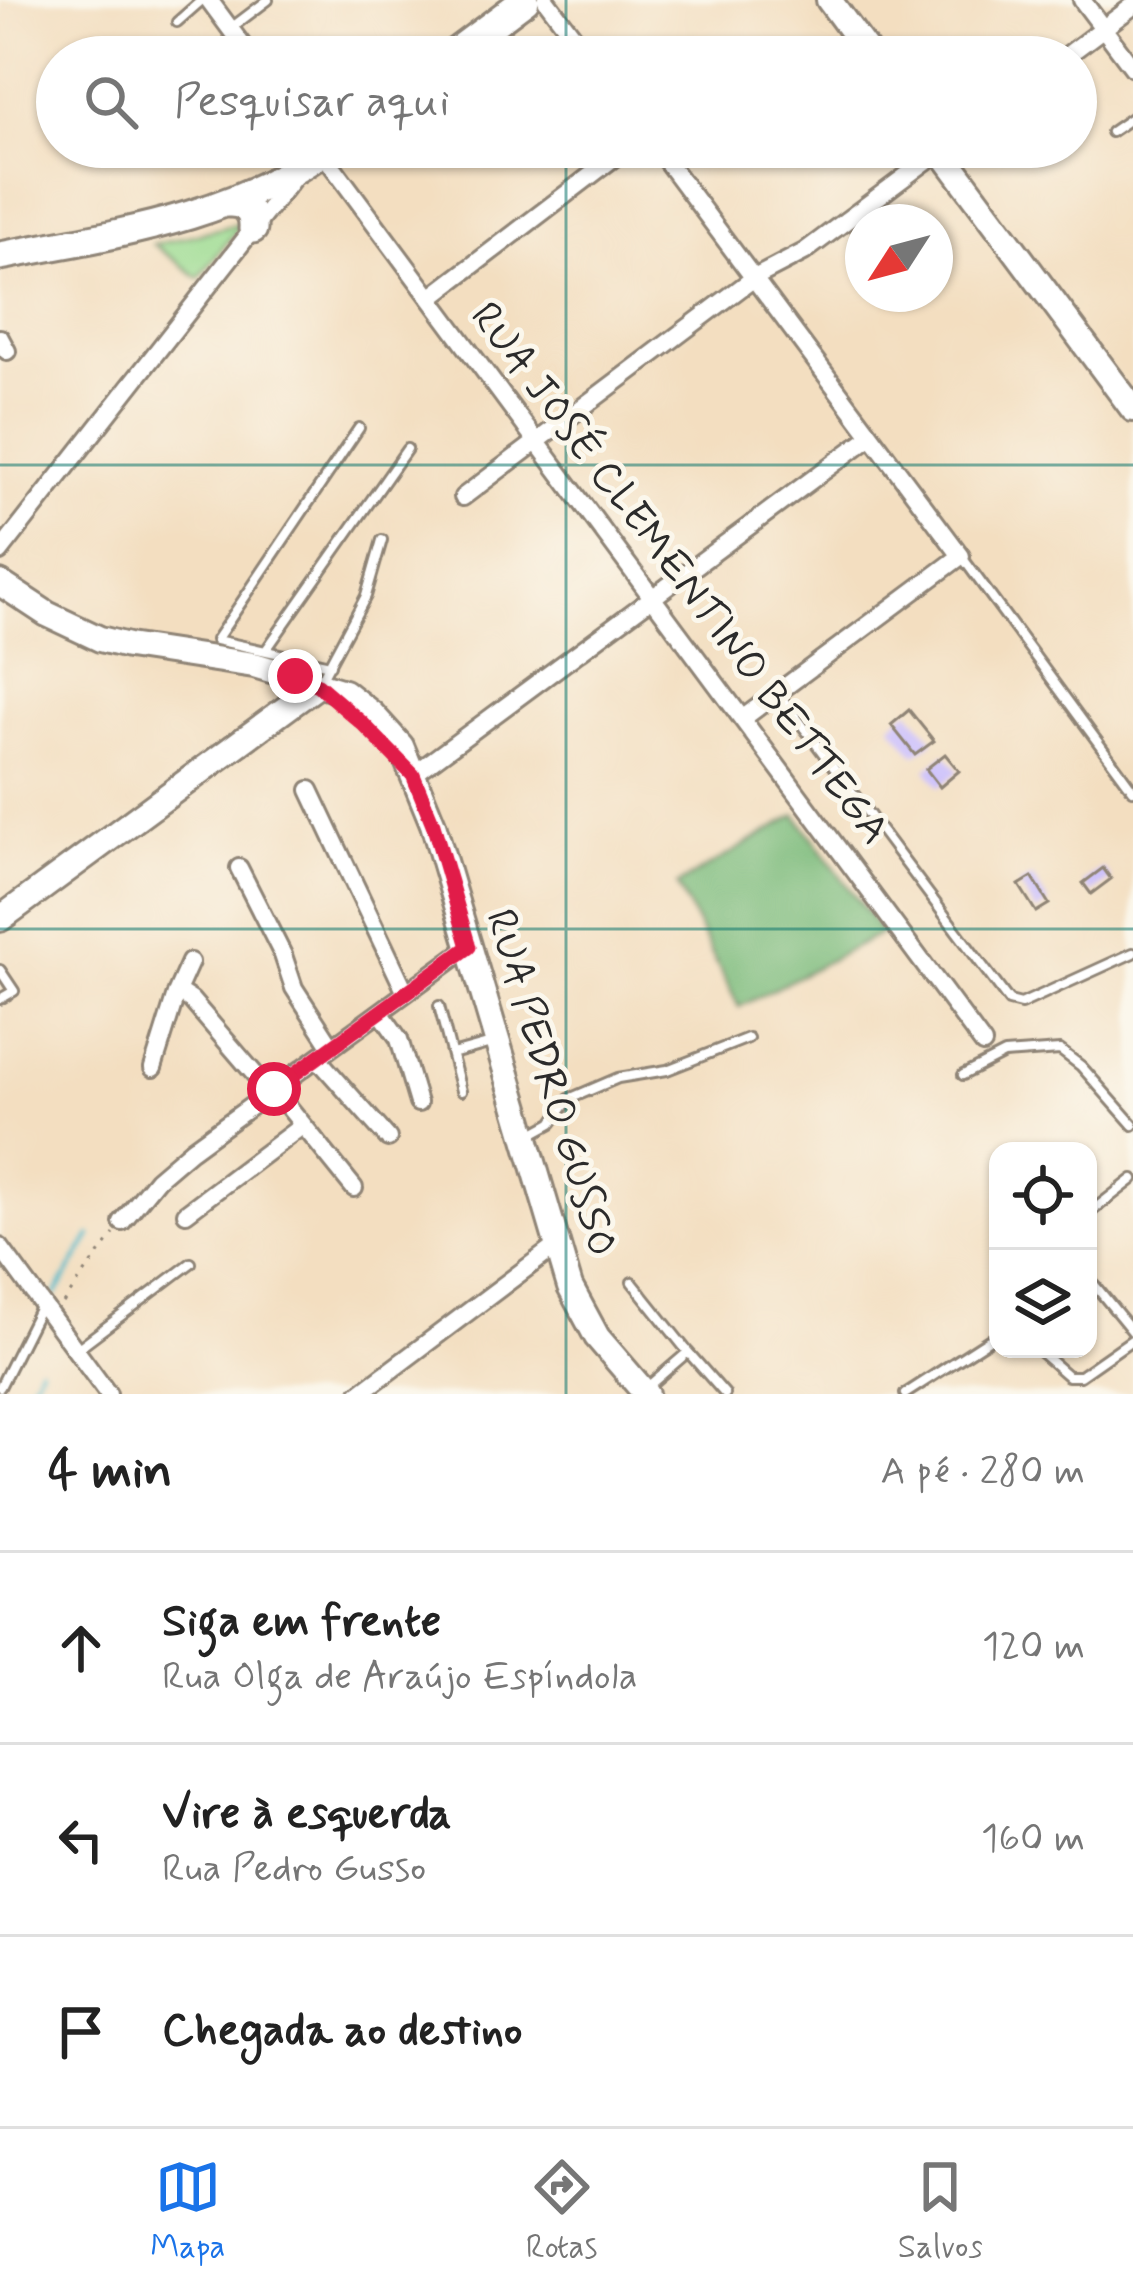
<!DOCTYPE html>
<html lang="pt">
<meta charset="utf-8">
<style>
body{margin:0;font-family:Mynerve,sans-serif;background:#f6f6f6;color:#222}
.controls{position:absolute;right:36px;bottom:36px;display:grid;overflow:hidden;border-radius:24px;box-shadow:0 3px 9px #0004}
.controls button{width:108px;height:108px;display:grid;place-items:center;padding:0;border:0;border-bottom:3px solid #e0e0e0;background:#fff;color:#222;font:60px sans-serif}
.compass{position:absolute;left:845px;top:204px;width:108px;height:108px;border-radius:50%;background:#fff;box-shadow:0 3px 9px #0004;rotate:234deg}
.stop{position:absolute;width:36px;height:36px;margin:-27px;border:9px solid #e11d48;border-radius:50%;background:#fff}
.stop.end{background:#e11d48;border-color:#fff;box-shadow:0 3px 12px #0008}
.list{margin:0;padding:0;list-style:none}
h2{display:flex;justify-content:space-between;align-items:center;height:156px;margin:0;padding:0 48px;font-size:51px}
h2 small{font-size:39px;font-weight:400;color:#767676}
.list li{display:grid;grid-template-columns:78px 1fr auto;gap:36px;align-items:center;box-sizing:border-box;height:192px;padding:0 48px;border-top:3px solid #e0e0e0}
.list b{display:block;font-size:45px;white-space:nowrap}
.list p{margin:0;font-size:39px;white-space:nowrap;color:#767676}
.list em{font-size:39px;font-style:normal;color:#767676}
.icon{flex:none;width:66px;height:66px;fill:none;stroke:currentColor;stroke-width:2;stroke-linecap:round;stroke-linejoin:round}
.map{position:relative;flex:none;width:1133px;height:1394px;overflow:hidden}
.search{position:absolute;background:#fff;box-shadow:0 3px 9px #0004;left:36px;right:36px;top:36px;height:132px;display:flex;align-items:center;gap:30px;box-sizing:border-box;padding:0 42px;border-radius:66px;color:#767676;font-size:45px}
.sheet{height:732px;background:#fff}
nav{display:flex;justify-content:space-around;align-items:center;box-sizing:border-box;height:168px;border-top:3px solid #e0e0e0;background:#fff;font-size:33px;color:#767676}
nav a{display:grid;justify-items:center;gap:6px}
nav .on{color:#1a73e8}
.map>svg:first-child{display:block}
.green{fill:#9cdb91;stroke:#64835e;stroke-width:3}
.forest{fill:#7dbb7b;stroke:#547353;stroke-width:3}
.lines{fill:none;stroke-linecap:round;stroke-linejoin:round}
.stream{stroke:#4cb8c8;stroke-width:4.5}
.building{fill:#c4b7fe}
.lane-casing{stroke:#8f8476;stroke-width:14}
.street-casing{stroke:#8f8476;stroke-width:22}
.secondary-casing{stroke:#8f8476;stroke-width:30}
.primary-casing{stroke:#8f8476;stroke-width:33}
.path{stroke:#8f8476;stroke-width:3;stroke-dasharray:3 9;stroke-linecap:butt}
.lane{stroke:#fff;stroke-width:8}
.street{stroke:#fff;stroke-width:16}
.secondary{stroke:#fff;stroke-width:24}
.primary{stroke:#fff;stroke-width:27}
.route{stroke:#e11d48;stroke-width:15}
.grid{fill:none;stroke:#0f766e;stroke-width:3;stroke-opacity:0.55}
.labels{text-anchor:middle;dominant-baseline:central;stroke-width:10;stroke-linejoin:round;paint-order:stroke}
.street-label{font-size:42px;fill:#2b2b2b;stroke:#fbf7ec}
</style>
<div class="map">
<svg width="1133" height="1394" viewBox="0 0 1133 1394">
<rect width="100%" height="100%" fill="#fbf7ec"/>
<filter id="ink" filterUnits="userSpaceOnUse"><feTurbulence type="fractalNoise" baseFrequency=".00833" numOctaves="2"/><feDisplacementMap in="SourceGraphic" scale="24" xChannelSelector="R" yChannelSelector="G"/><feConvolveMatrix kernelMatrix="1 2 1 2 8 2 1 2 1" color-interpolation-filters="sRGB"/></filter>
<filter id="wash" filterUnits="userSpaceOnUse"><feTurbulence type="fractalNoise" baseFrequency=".004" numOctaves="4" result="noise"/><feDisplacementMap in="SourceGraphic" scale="48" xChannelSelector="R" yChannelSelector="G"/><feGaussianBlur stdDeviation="2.7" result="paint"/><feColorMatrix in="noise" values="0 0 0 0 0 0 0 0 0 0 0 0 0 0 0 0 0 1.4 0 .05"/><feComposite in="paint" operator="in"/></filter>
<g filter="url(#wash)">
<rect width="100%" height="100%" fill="#f3dec0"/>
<path class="green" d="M242 223 199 278 154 245Z"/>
<path class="forest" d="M796 815 882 933 739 1007 677 885Z"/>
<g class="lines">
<path class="stream" d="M55 1295 91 1236
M28 1394 40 1367"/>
</g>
<g id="blocks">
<path class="building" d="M909 710 934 741 915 755 891 725Z
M945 754 959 771 940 787 926 769Z
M1103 868 1111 879 1091 894 1083 883Z
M1032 877 1049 904 1036 912 1019 885Z"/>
</g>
</g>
<g filter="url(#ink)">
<use href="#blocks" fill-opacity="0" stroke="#8f8476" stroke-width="3"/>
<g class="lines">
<defs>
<path id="lane" d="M177 22 202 0
M231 28 268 0
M1111 132 1133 117
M962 557 1133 790
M266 650 407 449
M330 665 216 640 359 428
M321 680 366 596 382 540
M778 693 1009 1001 1021 1004 1133 953
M0 970 14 991 0 999
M439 1006 461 1091
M452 1054 495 1042
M963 1075 1004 1054 1060 1050 1081 1066 1133 1125
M530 1135 552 1123 569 1099 618 1078 667 1070 748 1038
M1088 1214 1133 1179
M1088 1277 1133 1332
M632 1282 688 1352
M77 1349 191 1263
M1037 1349 1068 1376H1080L1133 1339
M0 1387 41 1305
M645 1389 688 1352 725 1394
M905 1394 998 1334"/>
<path id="street" d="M209 0 251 57
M546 0 589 57
M1082 0 1133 68
M1065 57 1133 6
M656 147 961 556 742 719
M319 148 983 1044
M430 298 628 147
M0 338 7 351
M463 497 754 278 804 252 945 147
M0 552 293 178
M413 775 871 436
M310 790 406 993
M239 868 283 955 294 988 332 1047
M177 991 191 1000 270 1092
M380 1012 399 1039 418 1103
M317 1058 388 1138
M153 1068 177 991 190 962
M274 1089 354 1188
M186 1213 303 1125
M122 1222 157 1179 191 1150 469 947
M0 1247 108 1394
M359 1394 556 1246"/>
<path id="secondary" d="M829 0 871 57
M938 147 1133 409
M0 583 47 614 100 639 128 646 254 665 344 692 372 714 401 746 433 824 570 1287 597 1337 646 1394
M0 919 318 685"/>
<path id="primary" d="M449 57 525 0
M230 203C246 203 254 213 253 229
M0 256C115 234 233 219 329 147"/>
</defs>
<use href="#lane" class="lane-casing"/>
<use href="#street" class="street-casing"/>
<use href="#secondary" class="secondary-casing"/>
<use href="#primary" class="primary-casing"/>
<path class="path" d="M63 1303 114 1234"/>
<use href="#lane" class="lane"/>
<use href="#street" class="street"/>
<use href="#secondary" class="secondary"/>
<use href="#primary" class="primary"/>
</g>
</g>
<g class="lines" filter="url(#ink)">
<path class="route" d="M274 1089 469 947 433 824 413 775 363 724 318 685 295 676"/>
</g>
<path class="grid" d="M566 0V57M566 147V1394M0 465H1133M0 929H1133"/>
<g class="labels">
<g class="street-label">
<text transform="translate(679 574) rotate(53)">RUA JOSÉ CLEMENTINO BETTEGA</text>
<text transform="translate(550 1083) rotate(73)">RUA PEDRO GUSSO</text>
</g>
</g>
</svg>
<div class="controls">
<button><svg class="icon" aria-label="locate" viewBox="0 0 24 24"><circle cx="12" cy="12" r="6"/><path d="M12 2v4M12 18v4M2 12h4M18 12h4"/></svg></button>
<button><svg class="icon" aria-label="layers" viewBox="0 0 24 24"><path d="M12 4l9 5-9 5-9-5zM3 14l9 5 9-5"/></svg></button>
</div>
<svg class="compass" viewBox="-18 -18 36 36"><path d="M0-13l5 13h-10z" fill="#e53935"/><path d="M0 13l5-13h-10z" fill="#767676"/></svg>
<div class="stop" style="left:274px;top:1089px"></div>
<div class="stop end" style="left:295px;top:676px"></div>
<div class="search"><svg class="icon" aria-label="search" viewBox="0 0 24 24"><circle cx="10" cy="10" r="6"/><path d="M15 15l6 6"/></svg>Pesquisar aqui</div>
</div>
<section class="sheet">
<h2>4 min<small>A pé · 280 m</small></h2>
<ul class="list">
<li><svg class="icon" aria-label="ahead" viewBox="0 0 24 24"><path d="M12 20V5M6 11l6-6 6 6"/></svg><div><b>Siga em frente</b><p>Rua Olga de Araújo Espíndola</p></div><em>120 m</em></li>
<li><svg class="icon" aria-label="left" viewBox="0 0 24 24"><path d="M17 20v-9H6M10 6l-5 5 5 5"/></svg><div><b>Vire à esquerda</b><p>Rua Pedro Gusso</p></div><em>160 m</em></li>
<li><svg class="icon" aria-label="arrive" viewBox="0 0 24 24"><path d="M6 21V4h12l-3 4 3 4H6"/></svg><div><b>Chegada ao destino</b></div></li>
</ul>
</section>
<nav>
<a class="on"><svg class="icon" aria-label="map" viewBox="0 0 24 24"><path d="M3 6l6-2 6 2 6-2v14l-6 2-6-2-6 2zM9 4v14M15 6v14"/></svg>Mapa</a>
<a><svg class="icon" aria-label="directions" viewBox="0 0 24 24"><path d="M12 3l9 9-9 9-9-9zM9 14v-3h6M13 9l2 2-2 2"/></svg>Rotas</a>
<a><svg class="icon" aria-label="saved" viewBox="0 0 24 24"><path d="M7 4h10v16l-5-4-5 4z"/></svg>Salvos</a>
</nav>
